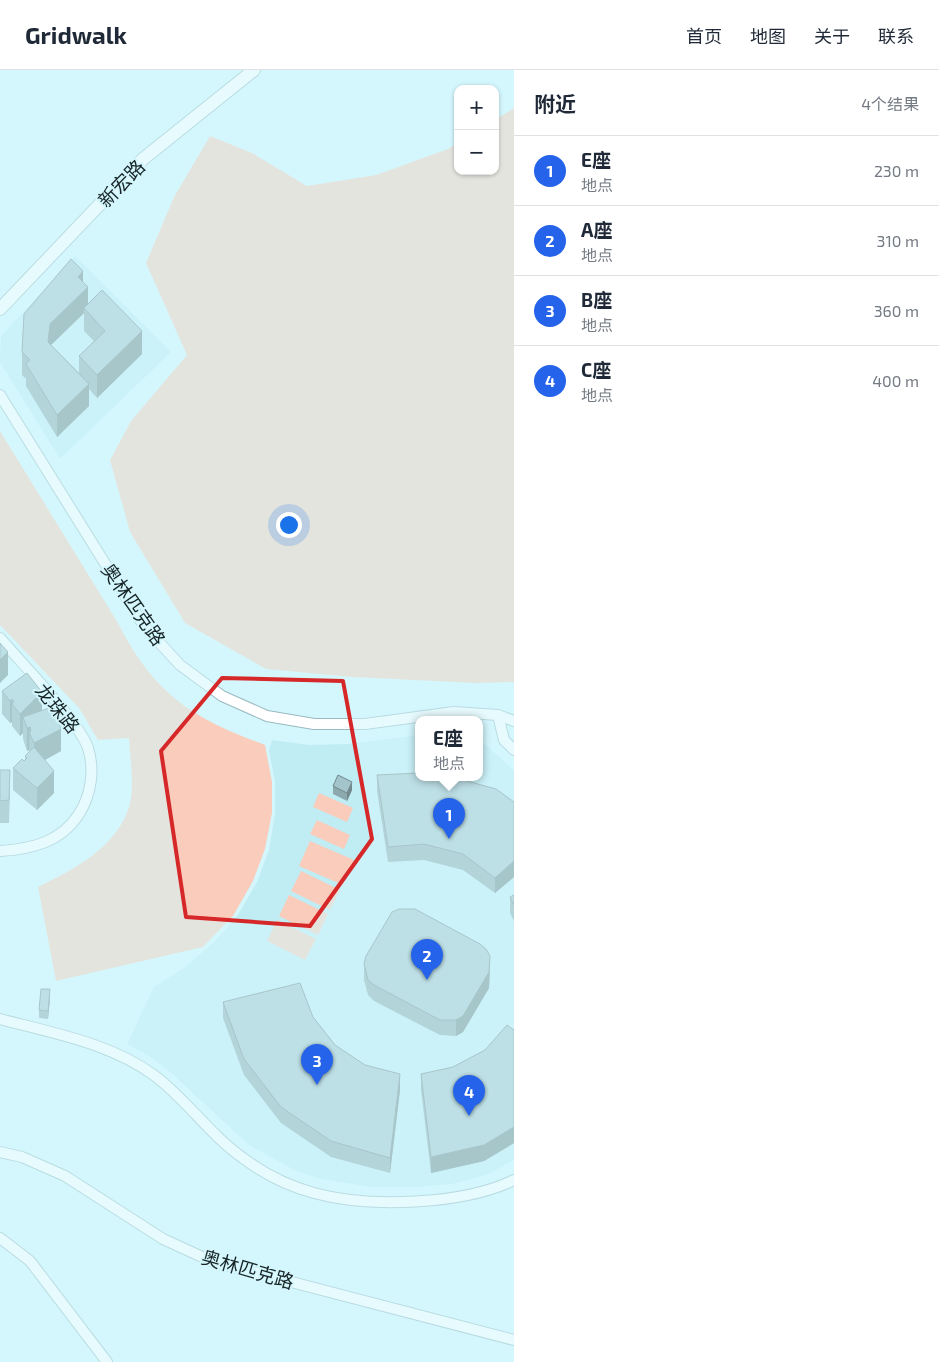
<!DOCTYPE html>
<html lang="zh">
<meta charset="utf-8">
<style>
body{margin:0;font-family:"Exo 2","Noto Sans SC",sans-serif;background:#f2f2f3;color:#1f2937}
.controls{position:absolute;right:15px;top:15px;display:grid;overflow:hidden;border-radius:10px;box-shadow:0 1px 4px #0004}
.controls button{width:45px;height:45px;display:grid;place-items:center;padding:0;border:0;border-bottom:1px solid #e0e1e3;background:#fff;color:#1f2937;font:25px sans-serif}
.you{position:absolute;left:288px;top:454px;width:18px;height:18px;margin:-12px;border:4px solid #fff;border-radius:50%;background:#1a73e8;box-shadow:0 0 0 8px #1a73e833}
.badge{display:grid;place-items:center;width:32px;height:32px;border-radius:50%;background:#2563eb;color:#fff;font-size:16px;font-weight:700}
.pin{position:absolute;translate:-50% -41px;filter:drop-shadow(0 1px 2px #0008)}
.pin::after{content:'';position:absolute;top:26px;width:18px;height:15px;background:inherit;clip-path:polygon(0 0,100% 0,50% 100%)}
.popup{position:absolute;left:415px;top:646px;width:68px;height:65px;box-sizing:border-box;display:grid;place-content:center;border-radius:10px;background:#fff;filter:drop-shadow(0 1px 4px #0005);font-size:16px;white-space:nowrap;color:#747a83}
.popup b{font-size:19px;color:#1f2937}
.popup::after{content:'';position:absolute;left:50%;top:100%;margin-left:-10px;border:10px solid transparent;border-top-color:#fff}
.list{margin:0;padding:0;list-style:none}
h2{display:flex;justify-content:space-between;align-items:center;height:65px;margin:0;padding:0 20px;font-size:21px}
h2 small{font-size:16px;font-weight:400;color:#747a83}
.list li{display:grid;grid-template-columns:32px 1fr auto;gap:15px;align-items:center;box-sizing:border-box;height:70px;padding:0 20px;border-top:1px solid #e0e1e3}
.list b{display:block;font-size:19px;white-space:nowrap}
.list p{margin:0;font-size:16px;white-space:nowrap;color:#747a83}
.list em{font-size:16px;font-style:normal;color:#747a83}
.map{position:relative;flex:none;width:514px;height:1292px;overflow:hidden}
header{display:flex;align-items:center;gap:30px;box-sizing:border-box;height:70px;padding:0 25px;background:#fff;border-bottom:1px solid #e0e1e3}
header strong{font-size:24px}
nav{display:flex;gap:28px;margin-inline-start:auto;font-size:18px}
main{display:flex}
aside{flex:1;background:#fff}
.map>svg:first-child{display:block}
.built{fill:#c0ecf4}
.green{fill:#f9ccbb}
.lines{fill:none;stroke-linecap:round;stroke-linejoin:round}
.minor-casing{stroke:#99bac0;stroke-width:12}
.major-casing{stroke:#99bac0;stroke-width:14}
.minor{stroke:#fff;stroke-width:10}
.major{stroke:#fff;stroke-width:12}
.wall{fill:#8ca9ae;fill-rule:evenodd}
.shaded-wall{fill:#72898d}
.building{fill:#a3c4ca;stroke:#72898d}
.marked{fill:none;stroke:#d62828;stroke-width:4;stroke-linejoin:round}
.labels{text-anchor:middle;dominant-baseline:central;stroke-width:4;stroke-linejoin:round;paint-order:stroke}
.street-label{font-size:19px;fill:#172426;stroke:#d4f7fd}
</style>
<header>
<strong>Gridwalk</strong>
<nav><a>首页</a><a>地图</a><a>关于</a><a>联系</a></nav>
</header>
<main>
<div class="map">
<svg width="514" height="1292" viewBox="0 0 514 1292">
<rect width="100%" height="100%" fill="#d4f7fd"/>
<path class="built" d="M75 186 171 282 60 389 0 292V285L1 266Z
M419 665V708H479V669L514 700V1090L486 1105 452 1114 417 1117H372L321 1109 296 1101 249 1075 170 1002 149 986 127 974 154 917 185 897 213 873 238 845 257 812 269 780 275 744V711L269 681 272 670 309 675 348 674Z"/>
<path class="green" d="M514 38V612L476 613 352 607 266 599 185 553 130 462 110 390 131 351 187 285 146 193 174 127 210 66 252 83 307 116 376 105 448 79 458 73V101H495V50Z
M0 361 118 553C154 624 192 648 265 675L272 712V743L265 779 253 811 233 846 203 877 56 911 38 817C74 799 116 778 129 737 135 719 130 688 129 668L98 670 79 638 0 555Z
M319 723 353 738 347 752 313 737Z
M317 750 350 765 344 779 310 764Z
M310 771 354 790 343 815 299 796Z
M301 801 340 820 330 840 291 821Z
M289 825 328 844 318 865 279 846Z
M277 850 316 869 305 890 267 871Z"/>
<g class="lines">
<defs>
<path id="minor" d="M0 325 144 556 180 595 222 626 267 646 314 654H365L454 642 498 645 514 651
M0 568C22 594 78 650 88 678 95 700 91 725 79 744 61 772 32 779 0 781
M498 645 504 670 514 680
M0 949C52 963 111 973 155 1006 187 1030 210 1065 243 1088 264 1104 288 1116 314 1123 368 1138 463 1135 514 1110
M0 1082 22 1087 65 1106 163 1169 211 1191 514 1270
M0 1168 30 1191 107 1292"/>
<path id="major" d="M0 239 143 89 254 0"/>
</defs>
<use href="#minor" class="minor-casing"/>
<use href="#major" class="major-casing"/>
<use href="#minor" class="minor"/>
<use href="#major" class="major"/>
</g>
<path class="wall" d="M88 234 142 284 97 328 89 319V336L57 367 26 316V309L22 305V282ZM84 243V261L94 271 79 286V303L51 275Z
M2 621 42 640 61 681 45 690 54 723 37 740 13 720V698L25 690V686L29 682V680L27 681 23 669V663L20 666 12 656V652L10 653 2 644Z
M0 700 10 722 9 753H0Z
M377 705 514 732V807L495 823 463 800 424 790 388 792 377 721Z
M333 716 352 720 347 731 333 724Z
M514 825V851L510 843V827Z
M364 894 490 902 489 918 463 962 456 966 440 965 374 931 368 925 364 910Z
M50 928 48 949 39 948V940Z
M223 932 313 947 335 975 365 995 400 1020 390 1103 331 1087 281 1053 244 1005 223 948Z
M514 959V1073L484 1091 431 1103 421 1020V1004L453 997 485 980Z"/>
<path class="shaded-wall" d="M83 201V221L88 217V239L84 238V243L50 276 48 272 50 254 78 207Z
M142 261V284L97 328V305Z
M89 314V336L57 367V345Z
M8 582V605L0 613V590Z
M42 622V645L30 657 29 680 27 681V658L23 647V663L20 666V644Z
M12 629V652L10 653V631Z
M61 659V681L34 696V673Z
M54 701V723L37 740V718Z
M352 712V720L347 731V723Z
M514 791V807L495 823V808Z
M490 886 489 918 463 962 456 966V950Z
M50 919V928L48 949V941Z
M400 1004V1020L390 1103V1088Z
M514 1057V1073L484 1091 431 1103V1087Z"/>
<path class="building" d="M71 189 83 201 78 207 88 217 50 254 48 272 89 314 57 345 26 294 30 290 22 282 24 244Z
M102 220 142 261 97 305 79 286 105 261 84 238Z
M0 573 8 582 0 590Z
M27 603 42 622 20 644 12 634 14 632 12 629 10 631 2 621Z
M52 637 61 659 34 673 29 662 31 661 30 657 27 658 23 647Z
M34 677 54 701 37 718 13 698 22 689 24 691 27 688 25 686Z
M0 700H10L9 730 0 731Z
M419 703V708H456L496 719 514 732V791L495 808 463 784 424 774 388 777 377 705Z
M338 705 352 712 347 723 333 716Z
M514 825V835L510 827Z
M399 839H415L480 874 486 879 490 886 489 902 463 946 456 950H440L374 915 368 910 364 894 366 886 392 842Z
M300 913 313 947 335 975 365 995 400 1004 390 1088 331 1071 281 1037 244 989 223 932Z
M41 919H50L48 941 39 940Z
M507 955 514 960V959V1057L484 1075 431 1087 421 1004 453 997 485 980Z"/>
<path d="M0 0H514V1292H0ZM222 608 343 611 372 769 310 856 186 847 161 681Z" fill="#d4f7fd" fill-opacity=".55" fill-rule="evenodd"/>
<path class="marked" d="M222 608 343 611 372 769 310 856 186 847 161 681Z"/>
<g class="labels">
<g class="street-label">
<text transform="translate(121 113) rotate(-46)">新宏路</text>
<text transform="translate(134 534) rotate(55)">奥林匹克路</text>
<text transform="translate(58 638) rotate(51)">龙珠路</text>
<text transform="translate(248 1199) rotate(16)">奥林匹克路</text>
</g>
</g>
</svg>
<div class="controls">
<button>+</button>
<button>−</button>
</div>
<div class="you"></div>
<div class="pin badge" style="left:449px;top:769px">1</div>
<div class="popup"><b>E座</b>地点</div>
<div class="pin badge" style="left:427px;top:910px">2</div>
<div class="pin badge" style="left:317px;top:1015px">3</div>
<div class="pin badge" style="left:469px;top:1046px">4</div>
</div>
<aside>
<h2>附近<small>4个结果</small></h2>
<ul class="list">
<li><span class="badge">1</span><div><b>E座</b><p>地点</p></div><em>230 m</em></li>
<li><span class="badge">2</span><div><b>A座</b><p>地点</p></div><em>310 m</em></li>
<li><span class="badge">3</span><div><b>B座</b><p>地点</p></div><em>360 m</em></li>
<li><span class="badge">4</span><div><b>C座</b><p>地点</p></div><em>400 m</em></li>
</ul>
</aside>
</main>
